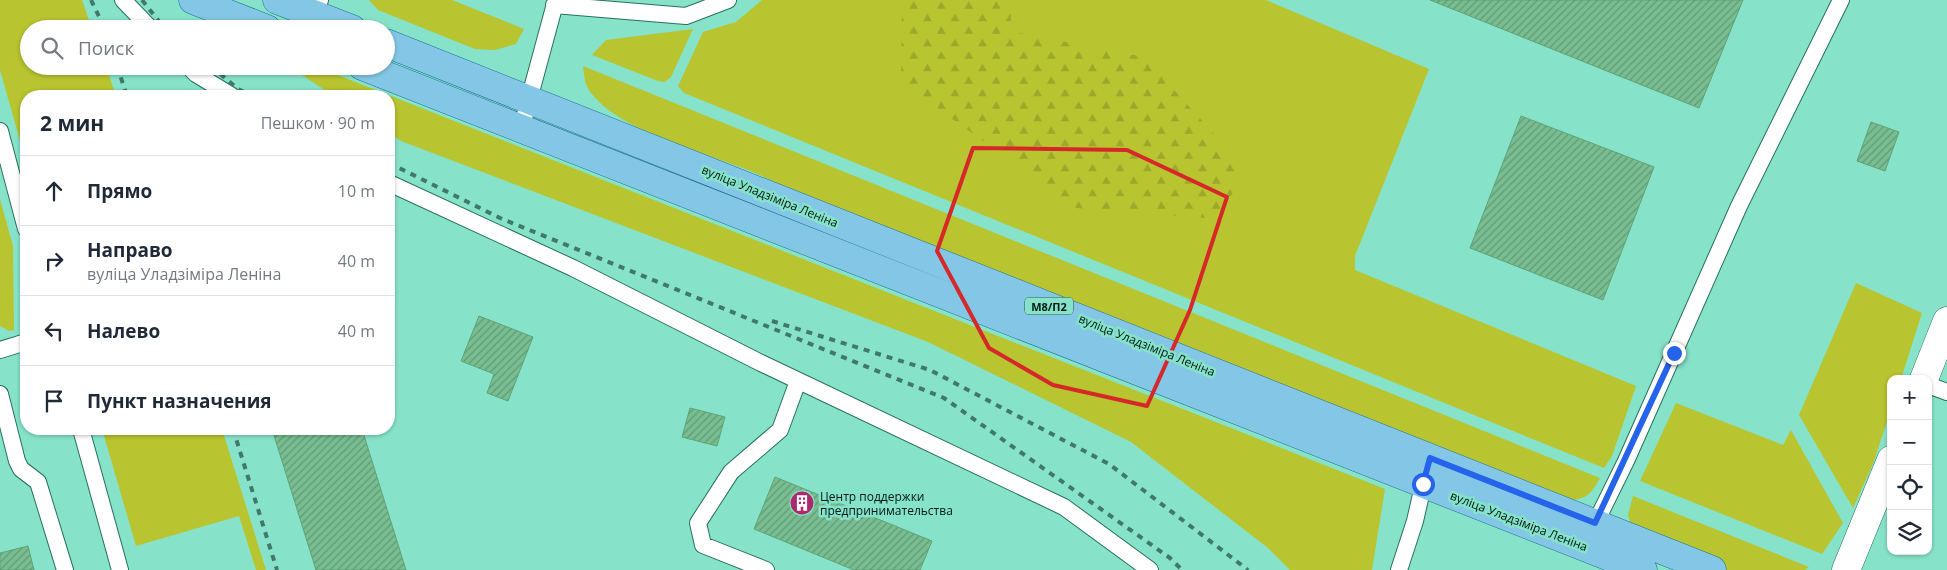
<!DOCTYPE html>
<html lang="ru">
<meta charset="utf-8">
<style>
body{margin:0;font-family:"Open Sans",sans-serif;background:#f6f6f7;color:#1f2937}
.controls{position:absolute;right:15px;bottom:15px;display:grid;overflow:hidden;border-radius:10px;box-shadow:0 1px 4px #0004}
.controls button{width:45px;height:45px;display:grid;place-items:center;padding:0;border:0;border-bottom:1px solid #e0e1e3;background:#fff;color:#1f2937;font:25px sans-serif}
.stop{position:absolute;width:15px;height:15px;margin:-11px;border:4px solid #2563eb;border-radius:50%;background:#fff}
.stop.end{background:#2563eb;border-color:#fff;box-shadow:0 1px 5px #0008}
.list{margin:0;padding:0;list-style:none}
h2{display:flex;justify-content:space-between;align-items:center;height:65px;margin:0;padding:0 20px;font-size:21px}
h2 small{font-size:16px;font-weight:400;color:#747a83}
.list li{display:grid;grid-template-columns:32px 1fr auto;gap:15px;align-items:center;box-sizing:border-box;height:70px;padding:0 20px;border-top:1px solid #e0e1e3}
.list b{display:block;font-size:19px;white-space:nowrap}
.list p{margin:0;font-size:16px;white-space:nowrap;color:#747a83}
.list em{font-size:16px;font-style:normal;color:#747a83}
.icon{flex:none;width:28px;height:28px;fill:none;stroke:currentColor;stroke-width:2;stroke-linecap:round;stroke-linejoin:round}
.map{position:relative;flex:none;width:1947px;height:570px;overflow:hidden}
.search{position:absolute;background:#fff;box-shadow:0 1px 4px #0004;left:20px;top:20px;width:375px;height:55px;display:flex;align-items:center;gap:12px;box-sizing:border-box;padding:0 18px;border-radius:28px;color:#747a83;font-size:19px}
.panel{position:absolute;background:#fff;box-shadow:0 1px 4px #0004;left:20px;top:90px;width:375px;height:345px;border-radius:20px}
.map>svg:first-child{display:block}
.green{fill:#b8c430}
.forest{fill:url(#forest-firs)}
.building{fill:url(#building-hatch);stroke:#5fa377}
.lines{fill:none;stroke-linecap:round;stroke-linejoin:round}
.service-casing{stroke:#27705e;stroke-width:18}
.tertiary-casing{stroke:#27705e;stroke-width:29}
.primary-casing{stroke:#1f7091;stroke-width:29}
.service{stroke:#fff;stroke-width:16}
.tertiary{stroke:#fff;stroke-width:28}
.primary{stroke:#83c6e6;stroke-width:28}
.rail{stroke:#40796a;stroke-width:4;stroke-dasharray:6 6;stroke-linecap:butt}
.route{stroke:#2563eb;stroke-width:6}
.marked{fill:none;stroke:#d62828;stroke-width:4;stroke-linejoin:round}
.labels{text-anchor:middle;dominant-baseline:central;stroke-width:5;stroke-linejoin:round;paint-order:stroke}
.shield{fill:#86e3ca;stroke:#285549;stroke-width:1}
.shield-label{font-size:11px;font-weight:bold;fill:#001812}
.street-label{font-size:12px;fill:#001812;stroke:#86e3ca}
.poi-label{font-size:12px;fill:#001812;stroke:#86e3ca;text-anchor:start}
</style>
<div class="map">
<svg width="1947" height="570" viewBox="0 0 1947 570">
<defs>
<pattern id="forest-firs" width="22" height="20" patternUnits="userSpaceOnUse" patternTransform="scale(1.25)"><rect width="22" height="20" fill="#b8c430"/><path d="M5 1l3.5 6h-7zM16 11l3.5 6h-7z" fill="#9ca82a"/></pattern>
<pattern id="building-hatch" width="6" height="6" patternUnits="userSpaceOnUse" patternTransform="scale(1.25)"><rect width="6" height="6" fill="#79be91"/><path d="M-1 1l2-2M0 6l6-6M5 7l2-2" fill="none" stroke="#619975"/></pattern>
</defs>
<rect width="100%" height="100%" fill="#86e3ca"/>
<path class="green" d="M0 0H82L92 29H29V66H106L116 96H26V162L0 70Z
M369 0H452L524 29 516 44 495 50 475 49 378 10Z
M762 0H1266L1429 69 1355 256V270L1636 386 1612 456 1604 468 684 93 678 86 703 32 736 22Z
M693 29 671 77 665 82 658 81 592 55 606 40Z
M288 66H315L1385 489 1372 570H1290L1268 548 1131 442 928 342 401 141 389 133V96H334Z
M583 66 1600 478C1589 498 1585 499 1563 501L844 217C817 203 790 189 762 176 716 155 623 134 592 94 585 87 584 76 583 66Z
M0 199 13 246 14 330 9 331 0 326Z
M1856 283 1922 313 1901 379H1891V409L1873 464 1853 508 1799 415Z
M1676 403 1783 445 1791 430 1843 523 1822 554 1640 481Z
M102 429H222L266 570H256L239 516 136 546Z
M1633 496 1809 567 1805 570H1724L1632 529 1628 515Z"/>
<path class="forest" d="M902 0H1012L1010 31 1144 57 1246 169 1218 219 1076 208 901 82Z"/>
<path class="building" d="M1430 0H1743L1699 108Z
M1521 116 1654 167 1603 300 1470 248Z
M1871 122 1899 132 1885 171 1857 161Z
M479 316 533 337 508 401 487 393 494 374 461 361Z
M690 408 725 417 717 446 682 437Z
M272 429H362L406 570H316Z
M775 477 932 541 920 570H854L754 529Z
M28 546 34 570H0V553Z"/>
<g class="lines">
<defs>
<path id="service" d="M123 0 151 29
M554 5 686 16 728 0
M307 29 320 0
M188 66 196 74 232 96
M521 129 556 0
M0 131 26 229
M389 183 573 268 761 363 1064 507 1150 570
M0 350 26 342
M1928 385 1947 392
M0 394 17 461 21 469 38 482 65 570
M81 429 120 570
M1592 530 1626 461 1739 206 1841 0
M766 570 703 545 698 523 731 472 780 430 798 381
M1399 570 1415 521 1425 477"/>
<path id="tertiary" d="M1924 379 1947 321
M1846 570 1891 460"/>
<path id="primary" d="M193 0 267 29
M277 0 352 29
M386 43 1712 570
M362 66 1643 570"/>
</defs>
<use href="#service" class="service-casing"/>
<use href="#tertiary" class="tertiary-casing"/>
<use href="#primary" class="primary-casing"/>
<use href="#service" class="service"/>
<use href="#tertiary" class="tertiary"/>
<use href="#primary" class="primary"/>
<path class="rail" d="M91 0 105 29
M142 0 165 29
M117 66 127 96
M211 66 238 89 253 96
M389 163 500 218 944 398 1170 558 1182 570
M772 321 930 370 1109 464 1248 570
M233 429 277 570"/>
</g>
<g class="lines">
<path class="route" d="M1423 484 1430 458 1595 523 1674 353"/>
</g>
<path class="marked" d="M973 148 1127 150 1227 197 1190 310 1147 406 1053 385 989 348 937 251Z"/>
<defs>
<symbol id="building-disc" viewBox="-11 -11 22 22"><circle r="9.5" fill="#ae286d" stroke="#86e3ca"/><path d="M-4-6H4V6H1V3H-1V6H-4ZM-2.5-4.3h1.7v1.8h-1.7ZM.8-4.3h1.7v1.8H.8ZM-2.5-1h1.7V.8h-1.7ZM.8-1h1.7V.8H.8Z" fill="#fff"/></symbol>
</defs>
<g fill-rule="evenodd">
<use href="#building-disc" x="788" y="489" width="28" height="28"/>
</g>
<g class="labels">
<rect class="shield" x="1025" y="297.5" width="48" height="17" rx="4"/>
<g class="shield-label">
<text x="1049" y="306">М8/П2</text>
</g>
<g class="street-label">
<text transform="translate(770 196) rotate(22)">вуліца Уладзіміра Леніна</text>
<text transform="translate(1147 345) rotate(22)">вуліца Уладзіміра Леніна</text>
<text transform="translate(1519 521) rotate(21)">вуліца Уладзіміра Леніна</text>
</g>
<g class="poi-label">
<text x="820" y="496">Центр поддержки<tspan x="820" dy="14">предпринимательства</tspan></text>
</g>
</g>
</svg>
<div class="controls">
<button>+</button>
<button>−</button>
<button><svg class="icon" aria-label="locate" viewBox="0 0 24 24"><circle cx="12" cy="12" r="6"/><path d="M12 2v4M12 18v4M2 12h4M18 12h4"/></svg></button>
<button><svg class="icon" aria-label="layers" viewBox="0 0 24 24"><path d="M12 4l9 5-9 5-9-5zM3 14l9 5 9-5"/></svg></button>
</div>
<div class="stop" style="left:1423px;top:484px"></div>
<div class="stop end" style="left:1674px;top:353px"></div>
<div class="search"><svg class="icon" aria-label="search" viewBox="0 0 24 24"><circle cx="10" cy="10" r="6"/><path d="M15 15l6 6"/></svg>Поиск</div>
<section class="panel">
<h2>2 мин<small>Пешком · 90 m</small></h2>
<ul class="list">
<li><svg class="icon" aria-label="ahead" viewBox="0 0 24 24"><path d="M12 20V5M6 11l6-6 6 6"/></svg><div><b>Прямо</b></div><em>10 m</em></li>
<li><svg class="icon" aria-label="right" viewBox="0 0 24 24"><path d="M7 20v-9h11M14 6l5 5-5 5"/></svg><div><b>Направо</b><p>вуліца Уладзіміра Леніна</p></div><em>40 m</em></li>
<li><svg class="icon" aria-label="left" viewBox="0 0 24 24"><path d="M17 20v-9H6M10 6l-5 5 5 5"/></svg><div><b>Налево</b></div><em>40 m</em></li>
<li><svg class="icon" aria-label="arrive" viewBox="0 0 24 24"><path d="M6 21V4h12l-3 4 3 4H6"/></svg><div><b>Пункт назначения</b></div></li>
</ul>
</section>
</div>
